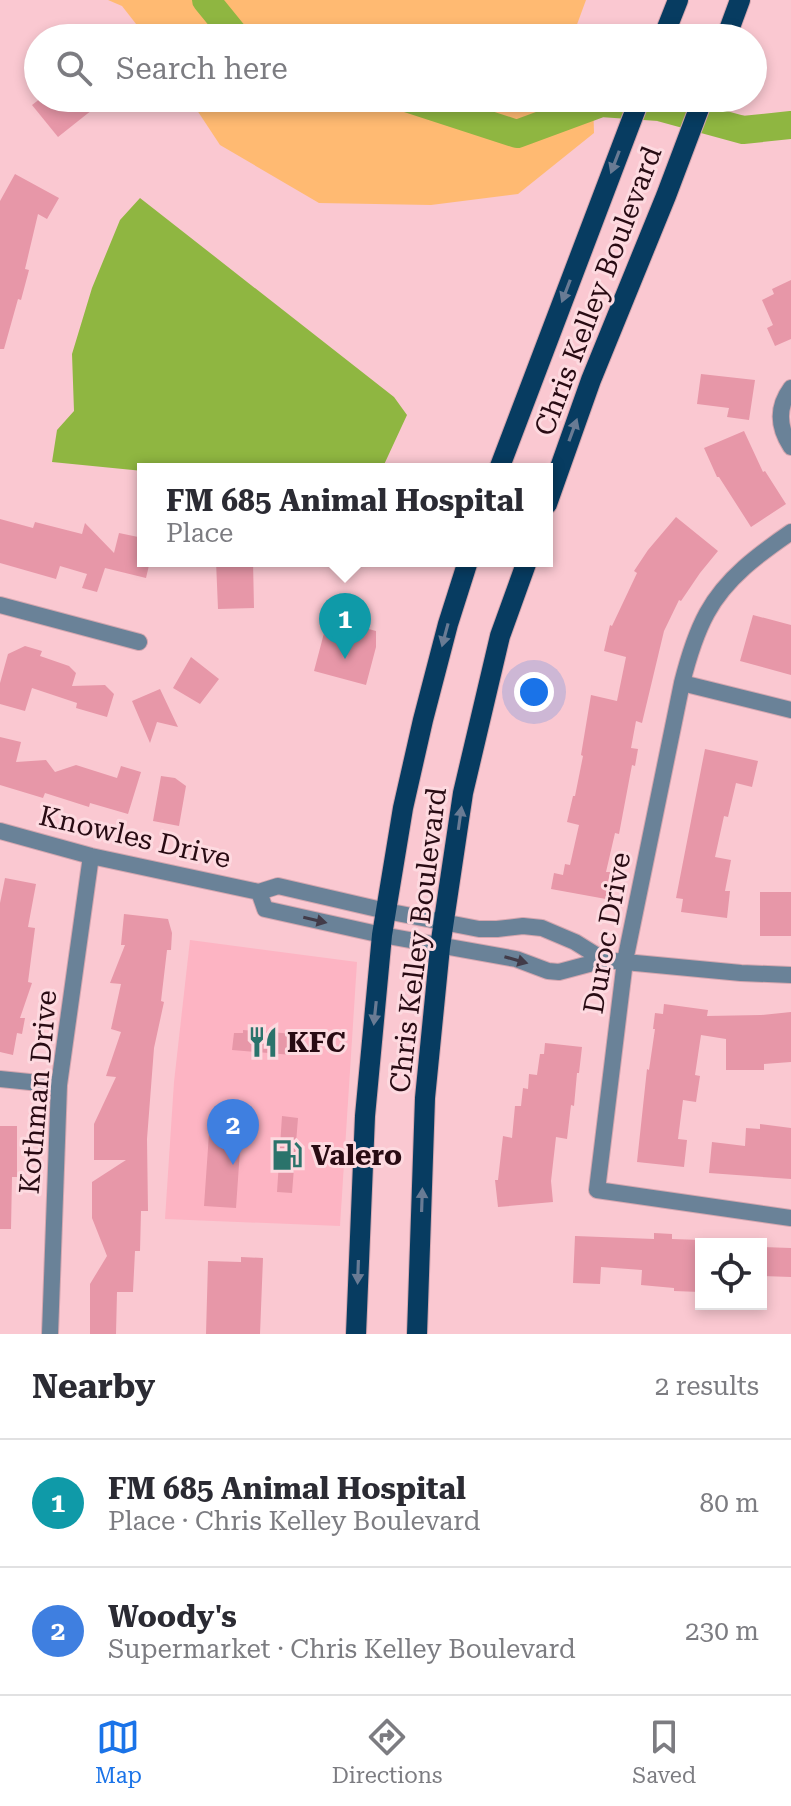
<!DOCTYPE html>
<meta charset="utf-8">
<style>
body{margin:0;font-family:"Roboto Serif",serif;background:#f7f7f7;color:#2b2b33}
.controls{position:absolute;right:24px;bottom:24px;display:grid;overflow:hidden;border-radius:0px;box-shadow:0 4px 12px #0003}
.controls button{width:72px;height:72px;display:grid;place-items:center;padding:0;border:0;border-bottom:2px solid #e1e1e2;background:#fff;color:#2b2b33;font:40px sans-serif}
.you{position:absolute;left:534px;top:692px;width:28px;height:28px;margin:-20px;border:6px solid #fff;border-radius:50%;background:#1a73e8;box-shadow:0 0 0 12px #1a73e833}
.badge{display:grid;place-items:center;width:52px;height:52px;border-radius:50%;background:#1a73e8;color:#fff;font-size:26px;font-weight:700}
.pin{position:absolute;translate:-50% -66px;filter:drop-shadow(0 2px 4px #0008)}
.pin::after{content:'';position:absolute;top:42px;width:28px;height:24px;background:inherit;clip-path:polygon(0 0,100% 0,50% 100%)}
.popup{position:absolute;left:137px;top:463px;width:416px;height:104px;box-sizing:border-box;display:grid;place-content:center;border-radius:0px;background:#fff;filter:drop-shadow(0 2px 6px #0005);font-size:26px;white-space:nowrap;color:#7c7c81}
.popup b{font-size:30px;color:#2b2b33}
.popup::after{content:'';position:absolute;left:50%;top:100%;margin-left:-16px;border:16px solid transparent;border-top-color:#fff}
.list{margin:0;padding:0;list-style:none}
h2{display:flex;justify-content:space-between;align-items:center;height:104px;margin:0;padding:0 32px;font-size:34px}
h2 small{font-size:26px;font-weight:400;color:#7c7c81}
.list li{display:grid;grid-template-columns:52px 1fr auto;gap:24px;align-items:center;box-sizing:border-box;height:128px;padding:0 32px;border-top:2px solid #e1e1e2}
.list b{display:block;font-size:30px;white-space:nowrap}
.list p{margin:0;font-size:26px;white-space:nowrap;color:#7c7c81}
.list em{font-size:26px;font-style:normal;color:#7c7c81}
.icon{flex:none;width:44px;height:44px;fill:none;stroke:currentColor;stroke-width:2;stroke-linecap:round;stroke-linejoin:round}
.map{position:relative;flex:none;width:791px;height:1334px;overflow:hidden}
.search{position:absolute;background:#fff;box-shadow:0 4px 12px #0003;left:24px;right:24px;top:24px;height:88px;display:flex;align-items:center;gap:20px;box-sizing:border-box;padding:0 28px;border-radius:44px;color:#7c7c81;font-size:30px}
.sheet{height:360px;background:#fff}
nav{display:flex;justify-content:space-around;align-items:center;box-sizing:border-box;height:112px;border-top:2px solid #e1e1e2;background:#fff;font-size:22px;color:#7c7c81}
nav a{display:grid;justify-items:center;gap:4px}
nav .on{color:#1a73e8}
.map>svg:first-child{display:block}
.built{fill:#fdb4c3}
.green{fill:#ffba72}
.water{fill:#8fb641}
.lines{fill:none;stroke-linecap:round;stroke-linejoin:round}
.river{stroke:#8fb641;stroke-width:28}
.building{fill:#e797a8}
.minor-casing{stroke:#d4a6af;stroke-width:18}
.major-casing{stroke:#d4a6af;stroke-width:22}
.minor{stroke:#6a8298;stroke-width:16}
.major{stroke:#073c61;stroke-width:20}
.oneway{fill:#697b94}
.oneway2{fill:#423b48}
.labels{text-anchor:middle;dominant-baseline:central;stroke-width:6;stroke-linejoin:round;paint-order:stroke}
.street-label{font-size:28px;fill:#280b13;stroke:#fddae0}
.poi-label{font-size:28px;font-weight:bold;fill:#280b13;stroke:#fddae0;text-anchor:start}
</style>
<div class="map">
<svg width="791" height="1334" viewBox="0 0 791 1334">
<rect width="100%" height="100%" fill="#fac8d1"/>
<path class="built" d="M190 940 357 962 340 1226 165 1219 174 1082Z"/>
<path class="green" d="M108 0H586L572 38H147L122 6Z
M189 98H550V100L593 98 594 133 518 194 431 205 319 203 220 145Z"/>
<path class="water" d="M140 198 394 397 407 415 382 469H143V471L52 462 57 430 74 411 72 354 92 288 120 220Z"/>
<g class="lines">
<path class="river" d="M206 0 237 38
M406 98 517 134 601 103 659 107 743 130 791 125"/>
</g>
<path class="building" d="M41 98H82L92 110 58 137 32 105Z
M15 174 59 198 47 219 38 214 25 269 29 270 21 300 18 299 4 349H0V201Z
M791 280V339L775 346 767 328 773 325 762 300 774 294 772 289Z
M701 374 755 380 749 420 727 417 729 408 697 404Z
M744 431 763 472 765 471 786 504 751 527 719 477H717L704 448Z
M676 517 718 551 700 573 681 601 679 600 664 631 642 723 636 721 631 748 638 749 635 766 632 765 619 834 615 833 606 872H610L606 899 551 889 554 873 563 875 565 864 570 865 579 825 567 822 573 796H575L583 756 581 755 591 695 617 701 626 657 604 651 610 625 612 626 637 573 634 571 648 550Z
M0 519 33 528 35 522 82 534 85 523 114 553 119 533 143 538V561H150L146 578 105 568 97 592 82 588 87 574 60 566 56 579 0 563Z
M216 561H253L254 608 218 609Z
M753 615 791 625V675L740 661Z
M328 618 376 631V647L366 685 314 671Z
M25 646 42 651 40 656 69 666 76 673 72 686 105 685 114 694 107 717 76 708 77 703 32 688 25 711 0 704V683L8 654Z
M191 657 219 679 200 704 173 688Z
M160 689 178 727 157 722 150 743 132 701Z
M0 737 21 742 16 762 46 760 55 772 76 765 117 778 121 766 141 772 128 814 90 803 89 807 45 793 43 798 0 785Z
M705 749 758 761 752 787 736 783 728 817 724 816 715 857 731 860 725 891H730L727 918 681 912 683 899 676 898Z
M161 776 175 778 186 786 179 826 153 821Z
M5 878 36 884 28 927 35 928 28 982 32 983 20 1018H25L22 1034 17 1033 13 1055 0 1052V903Z
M760 892H791V936H760Z
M124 914 168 919 172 933 171 950H167L161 1001 164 1002 154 1048 147 1139 148 1211H141L140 1251H135L133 1292H117L116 1334H90V1284L107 1256 92 1218V1182L126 1160H94V1124L116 1077 106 1076 121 1032 111 1029 121 984 110 983 125 945H121Z
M664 1004 708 1010 707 1016 761 1015 791 1012V1062L764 1064V1070H726V1039L701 1035 695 1075 700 1076 696 1102 683 1100 678 1139 687 1140 684 1167 637 1162 647 1069 649 1070 655 1029H653L655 1013 663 1014Z
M243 1030 294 1034 292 1055 232 1050 234 1033H243Z
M545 1043 582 1047 579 1073H577L574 1106 571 1105 567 1139 556 1137 551 1181 553 1202 498 1207 495 1180H498L503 1136 512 1138 515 1106H521L523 1088 528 1089 529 1074 537 1075 540 1054H544Z
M282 1116 298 1118 292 1193 277 1192Z
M210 1119 242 1121 236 1208 204 1206Z
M760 1124 791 1128V1179L709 1173 712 1142 745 1146 746 1128 760 1129Z
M0 1126H17V1177H12L11 1229H0Z
M654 1233 672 1234V1239L701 1240 700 1292 674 1291V1288L641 1285 642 1270 601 1267 600 1284 573 1283 575 1236 654 1239Z
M761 1247 791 1248V1277L761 1276Z
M241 1257 263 1258 260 1334H206L208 1261 241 1262Z"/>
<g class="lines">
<defs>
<path id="minor" d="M791 388C777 407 778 427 791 447
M791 532C759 554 726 578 707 613 695 635 688 659 682 683L625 961 597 1190 791 1218
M0 605 139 642
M682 683 791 710
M0 831 91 856 259 892 278 886 386 911 479 929H497L523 926 542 928 575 942 604 960
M259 892 265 909 382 935 516 959 548 971 559 972 604 960 741 973 791 975
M0 1079 59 1085
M50 1334 59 1085 91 856"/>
<path id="major" d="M663 38 678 0
M726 38 740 0
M499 469 640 98
M547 504 591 380 666 196 703 98
M356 1334 365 1116 382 935 403 808 423 720 448 624 468 561
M417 1334 425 1098 440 947 463 793 500 636 527 561"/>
</defs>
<use href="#minor" class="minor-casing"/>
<use href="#major" class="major-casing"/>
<use href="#minor" class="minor"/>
<use href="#major" class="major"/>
</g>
<defs><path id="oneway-solid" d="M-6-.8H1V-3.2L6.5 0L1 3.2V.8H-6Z" transform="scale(2)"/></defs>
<g class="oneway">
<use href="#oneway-solid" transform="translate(615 162) rotate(111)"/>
<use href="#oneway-solid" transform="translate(566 291) rotate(111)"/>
<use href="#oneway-solid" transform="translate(573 430) rotate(-70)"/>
<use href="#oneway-solid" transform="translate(445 635) rotate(105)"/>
<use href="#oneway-solid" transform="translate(460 818) rotate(-82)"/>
<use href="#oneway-solid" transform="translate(375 1013) rotate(96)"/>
<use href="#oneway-solid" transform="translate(422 1200) rotate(-88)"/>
<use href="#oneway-solid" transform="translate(358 1272) rotate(92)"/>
</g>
<g class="oneway2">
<use href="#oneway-solid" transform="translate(315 920) rotate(13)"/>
<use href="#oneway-solid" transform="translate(516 960) rotate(16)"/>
</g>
<defs>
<symbol id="restaurant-bare" viewBox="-9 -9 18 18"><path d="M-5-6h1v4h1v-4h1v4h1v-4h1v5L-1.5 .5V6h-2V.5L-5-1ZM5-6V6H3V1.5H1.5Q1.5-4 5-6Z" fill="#2b736b" stroke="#fddae0" stroke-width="2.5" paint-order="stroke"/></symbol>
<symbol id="fuel-bare" viewBox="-9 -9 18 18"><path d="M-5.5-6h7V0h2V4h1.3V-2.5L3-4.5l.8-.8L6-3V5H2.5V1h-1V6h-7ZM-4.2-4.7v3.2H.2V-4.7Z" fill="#2b736b" stroke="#fddae0" stroke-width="2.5" paint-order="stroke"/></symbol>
</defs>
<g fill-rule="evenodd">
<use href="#restaurant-bare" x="241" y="1020" width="44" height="44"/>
<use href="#fuel-bare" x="265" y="1133" width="44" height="44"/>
</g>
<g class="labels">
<g class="street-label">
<text transform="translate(598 291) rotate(-69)">Chris Kelley Boulevard</text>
<text transform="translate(135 837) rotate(13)">Knowles Drive</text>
<text transform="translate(607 933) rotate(-80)">Duroc Drive</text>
<text transform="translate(418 940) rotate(-83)">Chris Kelley Boulevard</text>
<text transform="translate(38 1092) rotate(-85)">Kothman Drive</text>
</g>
<g class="poi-label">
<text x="287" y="1042">KFC</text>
<text x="311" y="1155">Valero</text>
</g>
</g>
</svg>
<div class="controls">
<button><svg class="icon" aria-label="locate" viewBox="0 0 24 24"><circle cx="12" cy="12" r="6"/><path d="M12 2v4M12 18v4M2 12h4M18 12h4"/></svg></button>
</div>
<div class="you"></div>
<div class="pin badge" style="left:345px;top:659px;background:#0f9aa8">1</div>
<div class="popup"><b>FM 685 Animal Hospital</b>Place</div>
<div class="pin badge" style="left:233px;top:1165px;background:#3f7fe0">2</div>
<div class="search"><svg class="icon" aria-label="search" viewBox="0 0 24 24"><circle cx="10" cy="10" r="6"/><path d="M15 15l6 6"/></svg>Search here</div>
</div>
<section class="sheet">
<h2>Nearby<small>2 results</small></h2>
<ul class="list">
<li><span class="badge" style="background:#0f9aa8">1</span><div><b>FM 685 Animal Hospital</b><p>Place · Chris Kelley Boulevard</p></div><em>80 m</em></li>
<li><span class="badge" style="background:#3f7fe0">2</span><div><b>Woody's</b><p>Supermarket · Chris Kelley Boulevard</p></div><em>230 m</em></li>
</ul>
</section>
<nav>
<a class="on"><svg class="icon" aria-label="map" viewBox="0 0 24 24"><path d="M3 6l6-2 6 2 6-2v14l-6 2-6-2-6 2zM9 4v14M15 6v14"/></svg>Map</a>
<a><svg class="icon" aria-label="directions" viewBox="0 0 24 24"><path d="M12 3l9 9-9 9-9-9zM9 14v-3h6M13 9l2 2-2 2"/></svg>Directions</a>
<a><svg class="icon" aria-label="saved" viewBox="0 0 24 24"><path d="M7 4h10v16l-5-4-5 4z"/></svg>Saved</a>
</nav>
